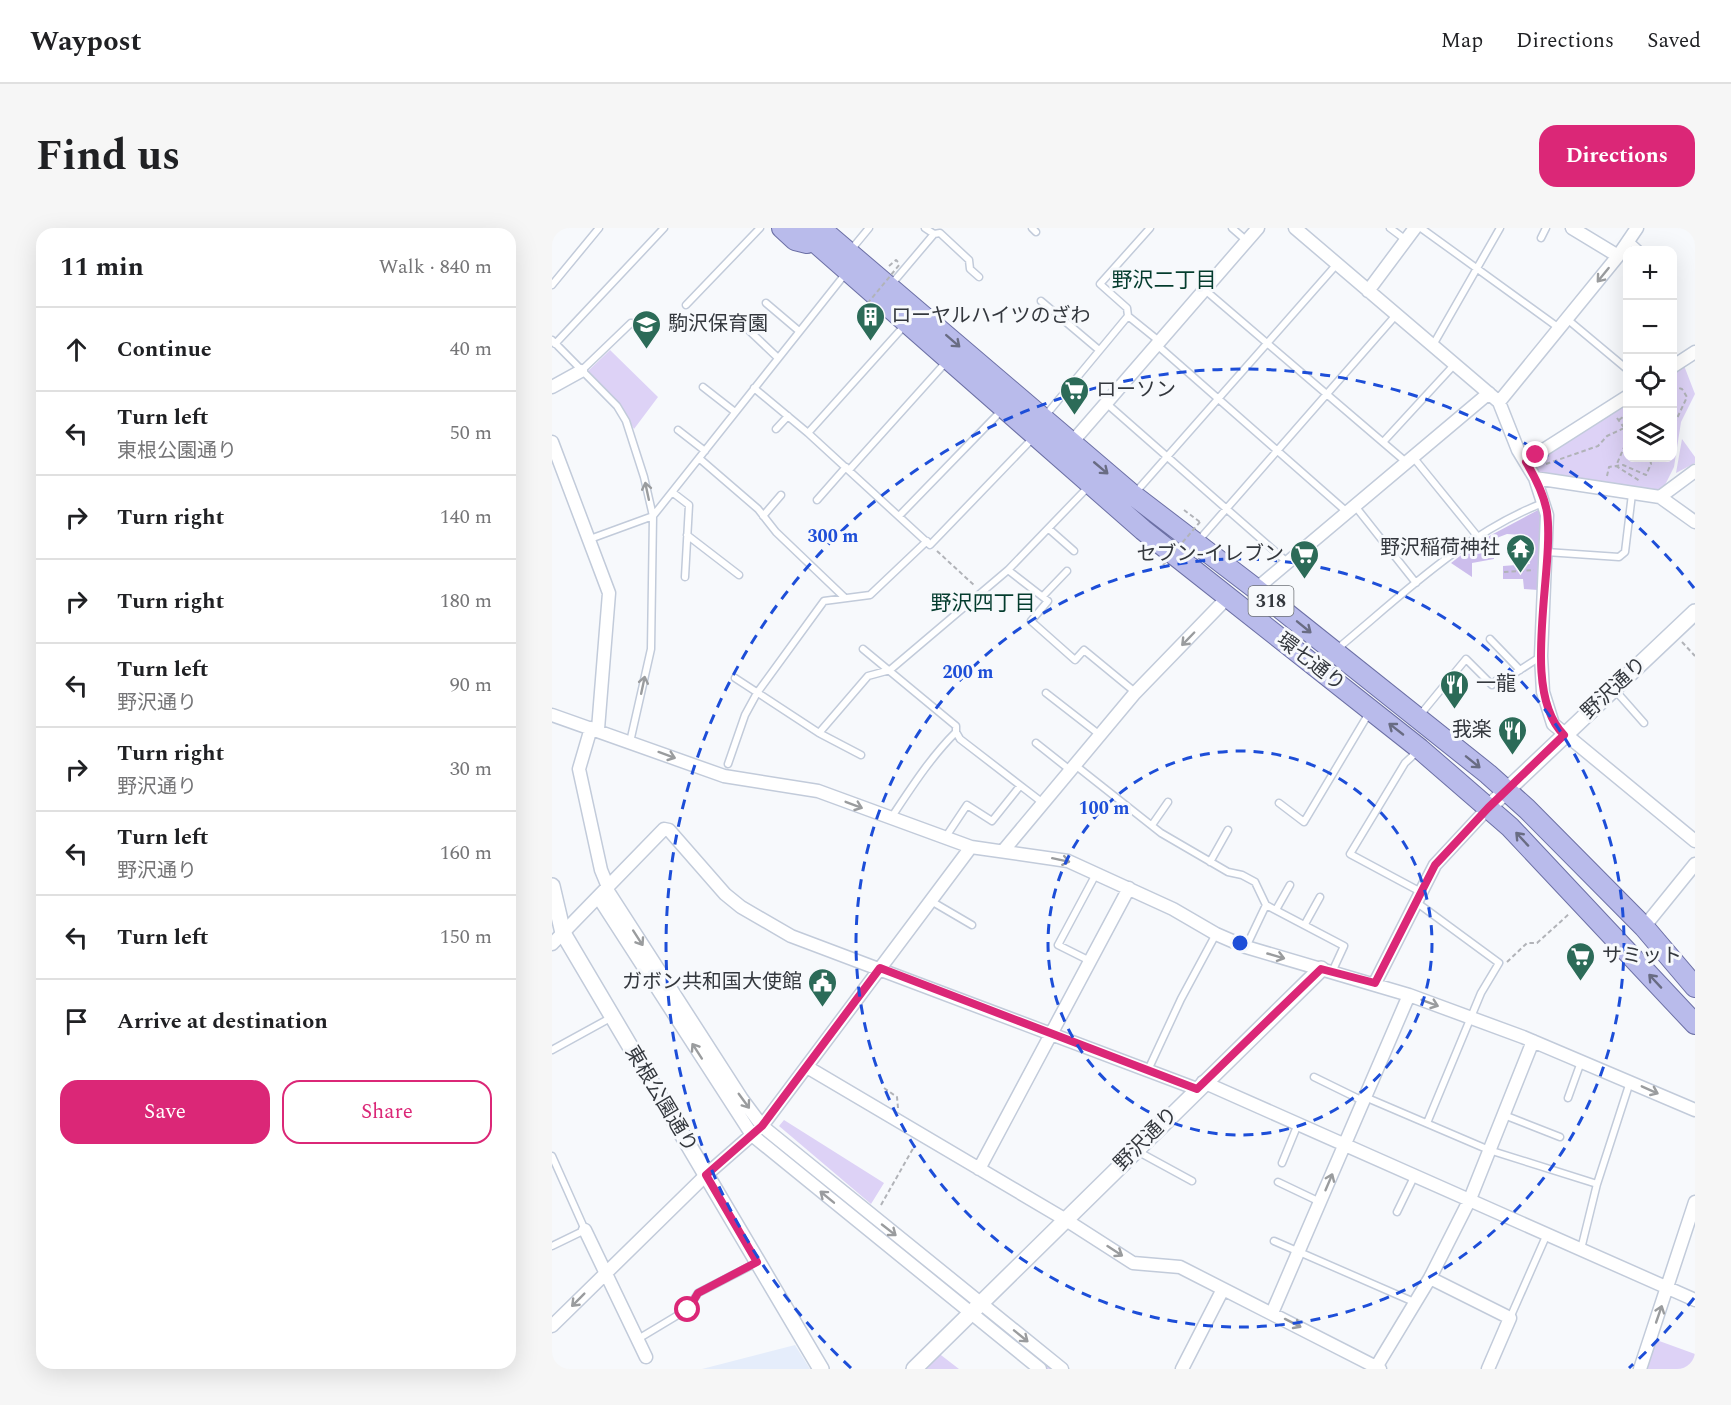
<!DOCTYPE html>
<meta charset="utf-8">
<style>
body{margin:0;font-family:Spectral,"Noto Sans JP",serif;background:#f6f6f6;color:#202124}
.controls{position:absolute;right:18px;top:18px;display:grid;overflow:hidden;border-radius:12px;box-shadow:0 6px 24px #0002}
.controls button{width:54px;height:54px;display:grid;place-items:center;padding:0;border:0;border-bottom:2px solid #e0e0e0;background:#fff;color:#202124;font:30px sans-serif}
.stop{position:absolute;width:18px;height:18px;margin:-14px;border:4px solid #db2777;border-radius:50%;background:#fff}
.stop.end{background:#db2777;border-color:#fff;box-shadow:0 2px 6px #0008}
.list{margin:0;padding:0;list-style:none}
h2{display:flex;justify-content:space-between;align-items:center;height:78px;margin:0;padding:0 24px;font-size:26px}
h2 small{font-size:20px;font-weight:400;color:#757577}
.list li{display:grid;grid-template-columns:39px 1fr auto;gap:18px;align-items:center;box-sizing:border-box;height:84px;padding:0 24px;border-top:2px solid #e0e0e0}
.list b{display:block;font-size:22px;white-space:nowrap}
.list p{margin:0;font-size:20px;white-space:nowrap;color:#757577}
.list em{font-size:20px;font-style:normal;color:#757577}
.actions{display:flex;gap:12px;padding:18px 24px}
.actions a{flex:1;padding:14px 0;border:2px solid #db2777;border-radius:18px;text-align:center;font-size:21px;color:#db2777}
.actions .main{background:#db2777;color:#fff}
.icon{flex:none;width:33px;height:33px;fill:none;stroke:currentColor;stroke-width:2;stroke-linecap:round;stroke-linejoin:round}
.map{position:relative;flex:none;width:1143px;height:1141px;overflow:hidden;border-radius:18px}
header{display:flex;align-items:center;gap:36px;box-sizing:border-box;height:84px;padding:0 30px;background:#fff;border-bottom:2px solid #e0e0e0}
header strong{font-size:28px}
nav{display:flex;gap:33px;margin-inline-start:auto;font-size:21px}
.intro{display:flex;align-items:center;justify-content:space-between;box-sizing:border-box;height:144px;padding:0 36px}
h1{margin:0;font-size:42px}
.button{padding:15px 27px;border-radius:18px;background:#db2777;color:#fff;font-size:21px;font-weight:700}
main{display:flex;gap:36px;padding:0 36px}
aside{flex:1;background:#fff;border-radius:18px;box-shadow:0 6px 24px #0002}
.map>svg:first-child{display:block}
.built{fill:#e5edfb}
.green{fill:#ddd2f6}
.forest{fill:#ccbdec}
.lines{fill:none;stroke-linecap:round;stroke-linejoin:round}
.service-casing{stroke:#c2cbda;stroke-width:9}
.minor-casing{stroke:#c2cbda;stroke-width:15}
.tertiary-casing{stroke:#c2cbda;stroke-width:18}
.primary-casing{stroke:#6c70a5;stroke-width:22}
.path{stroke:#b1b3b8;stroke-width:2;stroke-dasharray:4.5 3;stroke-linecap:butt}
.service{stroke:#fff;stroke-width:6}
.minor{stroke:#fff;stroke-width:12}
.tertiary{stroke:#fff;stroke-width:15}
.primary{stroke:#b9bbeb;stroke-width:20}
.path-bridge{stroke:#b1b3b8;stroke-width:2;stroke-dasharray:4.5 3;stroke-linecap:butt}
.oneway{stroke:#9a9c9e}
.oneway2{stroke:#696c83}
.route{stroke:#db2777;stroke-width:8}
.ring{fill:none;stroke:#1d4ed8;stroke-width:3;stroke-dasharray:10 8}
.labels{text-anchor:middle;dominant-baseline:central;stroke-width:6;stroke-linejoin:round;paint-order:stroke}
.shield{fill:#f7f9fc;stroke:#6e7277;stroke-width:1.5}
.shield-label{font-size:18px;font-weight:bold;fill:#34383e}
.poi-label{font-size:20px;fill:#34383e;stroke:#f7f9fc;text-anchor:start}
.street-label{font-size:20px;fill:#34383e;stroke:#f7f9fc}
.neighbourhood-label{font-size:21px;fill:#043c2e;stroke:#f7f9fc}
.centre{fill:#1d4ed8;stroke:#f7f9fc;stroke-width:3}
.ring-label{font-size:18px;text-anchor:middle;font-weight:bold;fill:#1d4ed8;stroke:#f7f9fc;stroke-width:6;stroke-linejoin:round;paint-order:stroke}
</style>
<header>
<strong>Waypost</strong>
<nav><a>Map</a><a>Directions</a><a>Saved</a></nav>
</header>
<div class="intro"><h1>Find us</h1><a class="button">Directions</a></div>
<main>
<aside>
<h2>11 min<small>Walk · 840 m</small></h2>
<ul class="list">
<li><svg class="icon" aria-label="ahead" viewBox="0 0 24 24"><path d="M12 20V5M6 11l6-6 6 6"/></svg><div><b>Continue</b></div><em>40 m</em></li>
<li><svg class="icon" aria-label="left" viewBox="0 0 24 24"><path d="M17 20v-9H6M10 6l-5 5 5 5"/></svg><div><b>Turn left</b><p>東根公園通り</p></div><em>50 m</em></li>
<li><svg class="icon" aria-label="right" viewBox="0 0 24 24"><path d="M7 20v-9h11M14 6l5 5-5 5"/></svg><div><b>Turn right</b></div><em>140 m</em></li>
<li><svg class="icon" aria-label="right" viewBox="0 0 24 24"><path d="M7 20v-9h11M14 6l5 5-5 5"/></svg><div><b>Turn right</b></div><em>180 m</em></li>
<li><svg class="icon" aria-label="left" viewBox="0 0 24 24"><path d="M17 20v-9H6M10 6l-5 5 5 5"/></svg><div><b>Turn left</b><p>野沢通り</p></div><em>90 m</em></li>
<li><svg class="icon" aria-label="right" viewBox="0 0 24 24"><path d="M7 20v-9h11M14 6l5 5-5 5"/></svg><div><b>Turn right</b><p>野沢通り</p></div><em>30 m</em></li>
<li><svg class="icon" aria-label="left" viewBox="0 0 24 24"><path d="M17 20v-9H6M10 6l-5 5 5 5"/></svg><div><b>Turn left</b><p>野沢通り</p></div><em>160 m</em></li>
<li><svg class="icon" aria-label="left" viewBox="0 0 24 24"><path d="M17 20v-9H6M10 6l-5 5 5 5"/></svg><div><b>Turn left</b></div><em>150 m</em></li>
<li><svg class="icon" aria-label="arrive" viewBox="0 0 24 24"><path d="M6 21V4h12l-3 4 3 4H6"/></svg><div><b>Arrive at destination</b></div></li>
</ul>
<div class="actions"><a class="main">Save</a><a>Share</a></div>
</aside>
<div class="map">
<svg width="1143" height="1141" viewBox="0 0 1143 1141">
<rect width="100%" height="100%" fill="#f7f9fc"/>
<path class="built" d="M243 1117 258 1141H150Z"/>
<path class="green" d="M58 122 106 169 82 201 66 175 35 144Z
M1131 135 1143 166 1129 194 1122 239 1108 267 987 247 978 234 1075 171 1076 230H1120L1121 142Z
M1130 211 1143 229V235L1124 245Z
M232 892 332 955 319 976 227 898Z
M213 905 420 1072 416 1077 209 908Z
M431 1081 504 1141H495L428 1086Z
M1099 1110 1143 1126V1141H1088Z
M385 1124 407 1141H369Z"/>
<path class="forest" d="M986 282 989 284 991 296 986 362 972 361 971 351H951V338L978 336 970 307 955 306 942 311V331L920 335V349L899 335 926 314Z"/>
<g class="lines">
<defs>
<path id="service" d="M373 0 382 6 388 5 417 32 418 41 427 49
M480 0 484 4
M598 0 548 56 575 80 576 88 607 113
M680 0 695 13
M838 0 854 12
M869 0 1007 100
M989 10 994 0
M1077 12 1088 22
M298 23 317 0
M0 57 47 0
M338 58 382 6
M653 62 854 234
M489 73 547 122
M214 75 247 103
M134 77 208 0
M1015 91 1076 142
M186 92 226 130
M0 112 65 178 74 193 92 249 101 288 99 421 78 514
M3 116 112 0
M605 117 795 284
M881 117 948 0
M29 143 79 95
M151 159 183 184
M202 160 256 205 378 317 481 210
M554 175 735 334
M494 187 576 88
M224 201 236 188
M126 202 153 223
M256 205 353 97
M832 213 902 137
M861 229 926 309
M148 231 206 281 224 304 292 369
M297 242 395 133
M120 264 137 277 133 349
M583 265 785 36
M265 272 294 239
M803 278 864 355
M348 287 450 182
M211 288 229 267
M497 301 522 323
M135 307 187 347
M38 311 101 288 294 45
M647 312 844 87
M994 324 1067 329 1073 324 1080 266
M456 342 496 373 479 393 523 432 532 422 583 464
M491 368 515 343
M938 411 968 442
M311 421 404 498V504L408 511 491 575
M785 421C849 368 913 305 991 275
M183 450 267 505 309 527
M1062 461 1092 495
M494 465 548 507
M868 487 914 431 940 457 948 449 960 447 988 429
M267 505 316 448 338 442 456 342 537 258
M484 515 518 542
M867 522 853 535 798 626 867 663
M176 536 193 487 205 465 272 373 318 367 375 313
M523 537 609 605 676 644 690 647 703 654 714 677 792 718 780 744
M727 575 752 594 817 485
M339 590C359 560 378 530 404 504
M600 597 616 574
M393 610 415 577 440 593 468 558
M658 634 676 602
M379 673 420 697
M864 674 947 735 929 765 875 895
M725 680 738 657
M753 696 768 669
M694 719 714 677
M538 733 506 717 544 646
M0 822 60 789
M596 842 629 771 664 706
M762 849 811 873
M813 869 937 922 1045 956
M1016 870 1029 834
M952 887 1008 909
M585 923 640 953
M0 928 33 1002 0 1018
M730 935 746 896
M726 954 768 974
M845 984 863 947
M722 1013 862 1074
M1029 1021 1045 956 1078 854
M958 1090 995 1006
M86 1111 136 1081 146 1065 204 1035"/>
<path id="minor" d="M743 0 947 174 966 222 983 250 995 287 989 428 991 464 1001 496 1143 613
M1020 0 1066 28
M816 63 863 0
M1120 139 1143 124
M0 159 29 143
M947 174 1066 28 1085 0
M0 214 57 365 46 501
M516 219 706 0
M974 233 1076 168
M983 250 1108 269 1143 294
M1108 269 1143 243
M704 361 937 165
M0 487 172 548 266 563 419 619 516 633 621 681 664 706 694 719 857 767 971 809 1143 882
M39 500 27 541 49 642 56 659
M451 623 583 465 676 369
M54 660 190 871 210 898 510 1141
M48 667 50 675 200 907 488 1141
M1092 699 1143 636
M0 716 112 601 117 602 173 666 189 679 239 708 645 861
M823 755 883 637 936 580
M255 839 514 992 581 1035 628 1039 828 1141
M651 854 1143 1072
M427 941 577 660
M33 1002 94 1129
M878 1050 958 1090 936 1141
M720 1085 857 767
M0 1098 154 947 210 898 419 619
M630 1141 671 1061
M823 1141 878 1050 918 971 981 813
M1088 1141 1143 974"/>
<path id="tertiary" d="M936 580 1143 384
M0 658 11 705 269 1141
M362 1141 769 741"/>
<path id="primary" d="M230 0 243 12 255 15
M247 0 591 302 868 521 958 599 1143 796
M268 0 581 267 704 361 936 546 975 581 1092 699 1143 759"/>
</defs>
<use href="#service" class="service-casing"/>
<use href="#minor" class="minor-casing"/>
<use href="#tertiary" class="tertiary-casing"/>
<use href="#primary" class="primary-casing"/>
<path class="path" d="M0 4 2 0
M337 38 344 32 346 34
M306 87 310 89 317 81
M1120 158 1130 161 1135 169 1120 201
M1065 190 1076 205
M1067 192 1076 185
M1076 210 1064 238 1088 253
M994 236 1046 218 1055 208 1072 200
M1055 248 1057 239 1071 237 1094 247 1099 236 1098 230
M632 282 648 294
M385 323 423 358
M952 344 982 342
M1130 414 1143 428
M955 734 975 715H985L1017 686
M332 860 345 869 346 880
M329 977 363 917"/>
<use href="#service" class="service"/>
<use href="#minor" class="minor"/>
<use href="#tertiary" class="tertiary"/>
<use href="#primary" class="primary"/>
<path class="path-bridge" d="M306 87 348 36
M611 337 648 294"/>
</g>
<defs><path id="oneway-shaft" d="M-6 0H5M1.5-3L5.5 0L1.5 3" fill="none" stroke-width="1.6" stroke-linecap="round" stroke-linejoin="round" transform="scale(1.5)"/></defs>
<g class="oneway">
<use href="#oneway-shaft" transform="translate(1051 47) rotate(129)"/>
<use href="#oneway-shaft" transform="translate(95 263) rotate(-102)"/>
<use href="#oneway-shaft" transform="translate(636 411) rotate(134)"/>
<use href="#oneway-shaft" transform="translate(91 457) rotate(-78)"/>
<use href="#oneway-shaft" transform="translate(115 527) rotate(20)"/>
<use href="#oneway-shaft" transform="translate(302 577) rotate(21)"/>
<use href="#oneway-shaft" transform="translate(509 632) rotate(12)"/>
<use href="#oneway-shaft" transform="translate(86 710) rotate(57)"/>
<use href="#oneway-shaft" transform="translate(724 728) rotate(16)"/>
<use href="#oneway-shaft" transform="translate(878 775) rotate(21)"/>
<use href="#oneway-shaft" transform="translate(145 823) rotate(-123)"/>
<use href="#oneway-shaft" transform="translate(1098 862) rotate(24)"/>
<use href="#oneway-shaft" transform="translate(192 873) rotate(54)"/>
<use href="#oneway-shaft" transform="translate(777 954) rotate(-67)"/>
<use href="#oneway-shaft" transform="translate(275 969) rotate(-141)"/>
<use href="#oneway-shaft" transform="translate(337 1002) rotate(38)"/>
<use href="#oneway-shaft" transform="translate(563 1023) rotate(33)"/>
<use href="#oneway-shaft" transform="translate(26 1072) rotate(135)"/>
<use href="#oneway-shaft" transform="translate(1107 1086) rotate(-71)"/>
<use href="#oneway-shaft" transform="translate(741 1095) rotate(27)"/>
<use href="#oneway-shaft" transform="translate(469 1108) rotate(39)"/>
</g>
<g class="oneway2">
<use href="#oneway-shaft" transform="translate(401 113) rotate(41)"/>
<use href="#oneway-shaft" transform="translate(549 240) rotate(40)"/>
<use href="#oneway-shaft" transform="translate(752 399) rotate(39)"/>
<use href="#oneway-shaft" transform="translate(844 501) rotate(-142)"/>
<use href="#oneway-shaft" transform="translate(921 534) rotate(39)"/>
<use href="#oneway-shaft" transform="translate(970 611) rotate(-133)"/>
<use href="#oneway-shaft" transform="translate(1103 753) rotate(-133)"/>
</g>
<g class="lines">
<path class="route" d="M136 1082 146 1065 205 1034 154 947 210 898 328 740 645 861 769 741 823 755 883 637 936 580 1012 507C967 462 1003 344 995 284 992 266 983 249 974 234L984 227"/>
</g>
<g class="ring">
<circle cx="688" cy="715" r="192"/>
<circle cx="688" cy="715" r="384"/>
<path d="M1142 1070A576 576 0 0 1 1077 1140M299 1140A576 576 0 1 1 1142 360"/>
</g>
<defs>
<symbol id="building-pin" viewBox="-11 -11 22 30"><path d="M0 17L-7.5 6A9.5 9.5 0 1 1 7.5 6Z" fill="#2c6b58" stroke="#f7f9fc"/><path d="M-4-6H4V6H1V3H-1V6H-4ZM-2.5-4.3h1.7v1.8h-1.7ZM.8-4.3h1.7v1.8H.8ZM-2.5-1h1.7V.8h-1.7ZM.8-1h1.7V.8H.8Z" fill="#fff"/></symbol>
<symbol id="school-pin" viewBox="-11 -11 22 30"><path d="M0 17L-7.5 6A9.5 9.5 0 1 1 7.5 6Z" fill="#2c6b58" stroke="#f7f9fc"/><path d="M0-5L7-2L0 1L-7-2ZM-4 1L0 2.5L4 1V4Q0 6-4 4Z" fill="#fff"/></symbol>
<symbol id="supermarket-pin" viewBox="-11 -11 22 30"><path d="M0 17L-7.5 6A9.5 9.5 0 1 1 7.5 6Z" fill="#2c6b58" stroke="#f7f9fc"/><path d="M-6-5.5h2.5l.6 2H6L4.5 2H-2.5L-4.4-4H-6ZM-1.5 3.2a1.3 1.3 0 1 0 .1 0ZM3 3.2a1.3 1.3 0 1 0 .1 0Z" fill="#fff"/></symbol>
<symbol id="temple-pin" viewBox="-11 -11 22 30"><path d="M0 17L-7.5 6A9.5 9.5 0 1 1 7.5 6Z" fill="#2c6b58" stroke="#f7f9fc"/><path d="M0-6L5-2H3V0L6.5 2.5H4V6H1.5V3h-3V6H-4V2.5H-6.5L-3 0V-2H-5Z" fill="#fff"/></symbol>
<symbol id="restaurant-pin" viewBox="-11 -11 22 30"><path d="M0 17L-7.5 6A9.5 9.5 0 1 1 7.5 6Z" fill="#2c6b58" stroke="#f7f9fc"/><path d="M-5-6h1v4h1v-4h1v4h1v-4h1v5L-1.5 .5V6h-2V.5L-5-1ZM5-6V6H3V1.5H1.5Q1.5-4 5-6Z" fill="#fff"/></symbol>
<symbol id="civic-pin" viewBox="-11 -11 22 30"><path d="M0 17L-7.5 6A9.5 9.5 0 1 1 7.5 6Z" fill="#2c6b58" stroke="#f7f9fc"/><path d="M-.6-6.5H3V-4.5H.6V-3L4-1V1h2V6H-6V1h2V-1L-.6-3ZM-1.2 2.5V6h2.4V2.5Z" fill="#fff"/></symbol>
</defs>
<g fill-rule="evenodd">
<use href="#building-pin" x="302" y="72" width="33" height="45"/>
<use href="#school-pin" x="78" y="80" width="33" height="45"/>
<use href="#supermarket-pin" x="506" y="146" width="33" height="45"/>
<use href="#temple-pin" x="952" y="304" width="33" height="45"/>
<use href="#supermarket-pin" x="736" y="310" width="33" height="45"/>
<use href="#restaurant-pin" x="886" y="440" width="33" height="45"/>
<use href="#restaurant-pin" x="944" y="486" width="33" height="45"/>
<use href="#supermarket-pin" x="1012" y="712" width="33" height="45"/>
<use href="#civic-pin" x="254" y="738" width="33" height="45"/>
</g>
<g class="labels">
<rect class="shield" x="696.5" y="358" width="45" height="30" rx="4.5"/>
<g class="shield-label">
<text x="719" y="373">318</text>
</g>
<g class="poi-label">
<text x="339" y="88">ローヤルハイツのざわ</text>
<text x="116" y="96">駒沢保育園</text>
<text x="544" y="162">ローソン</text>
<text x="948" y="320" text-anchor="end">野沢稲荷神社</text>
<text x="732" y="326" text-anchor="end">セブン-イレブン</text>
<text x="924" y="456">一龍</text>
<text x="940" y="502" text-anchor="end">我楽</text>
<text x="1050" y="728">サミット</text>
<text x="250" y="754" text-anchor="end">ガボン共和国大使館</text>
</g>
<g class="street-label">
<text transform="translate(759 434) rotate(38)">環七通り</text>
<text transform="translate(1062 460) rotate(-43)">野沢通り</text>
<text transform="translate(109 871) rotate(59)">東根公園通り</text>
<text transform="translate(594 911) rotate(-45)">野沢通り</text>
</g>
<g class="neighbourhood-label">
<text x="612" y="53">野沢二丁目</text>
<text x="431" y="376">野沢四丁目</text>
</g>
</g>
<circle cx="688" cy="715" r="9" class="centre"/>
<g class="ring-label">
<text x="281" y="314">300 m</text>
<text x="416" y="450">200 m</text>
<text x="552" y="586">100 m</text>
</g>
</svg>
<div class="controls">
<button>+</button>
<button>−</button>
<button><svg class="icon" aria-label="locate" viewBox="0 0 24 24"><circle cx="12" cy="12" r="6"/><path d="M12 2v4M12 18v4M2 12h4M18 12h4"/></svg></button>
<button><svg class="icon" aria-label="layers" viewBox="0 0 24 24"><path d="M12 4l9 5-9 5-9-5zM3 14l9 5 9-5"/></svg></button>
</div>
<div class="stop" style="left:136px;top:1082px"></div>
<div class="stop end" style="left:984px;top:227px"></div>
</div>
</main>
